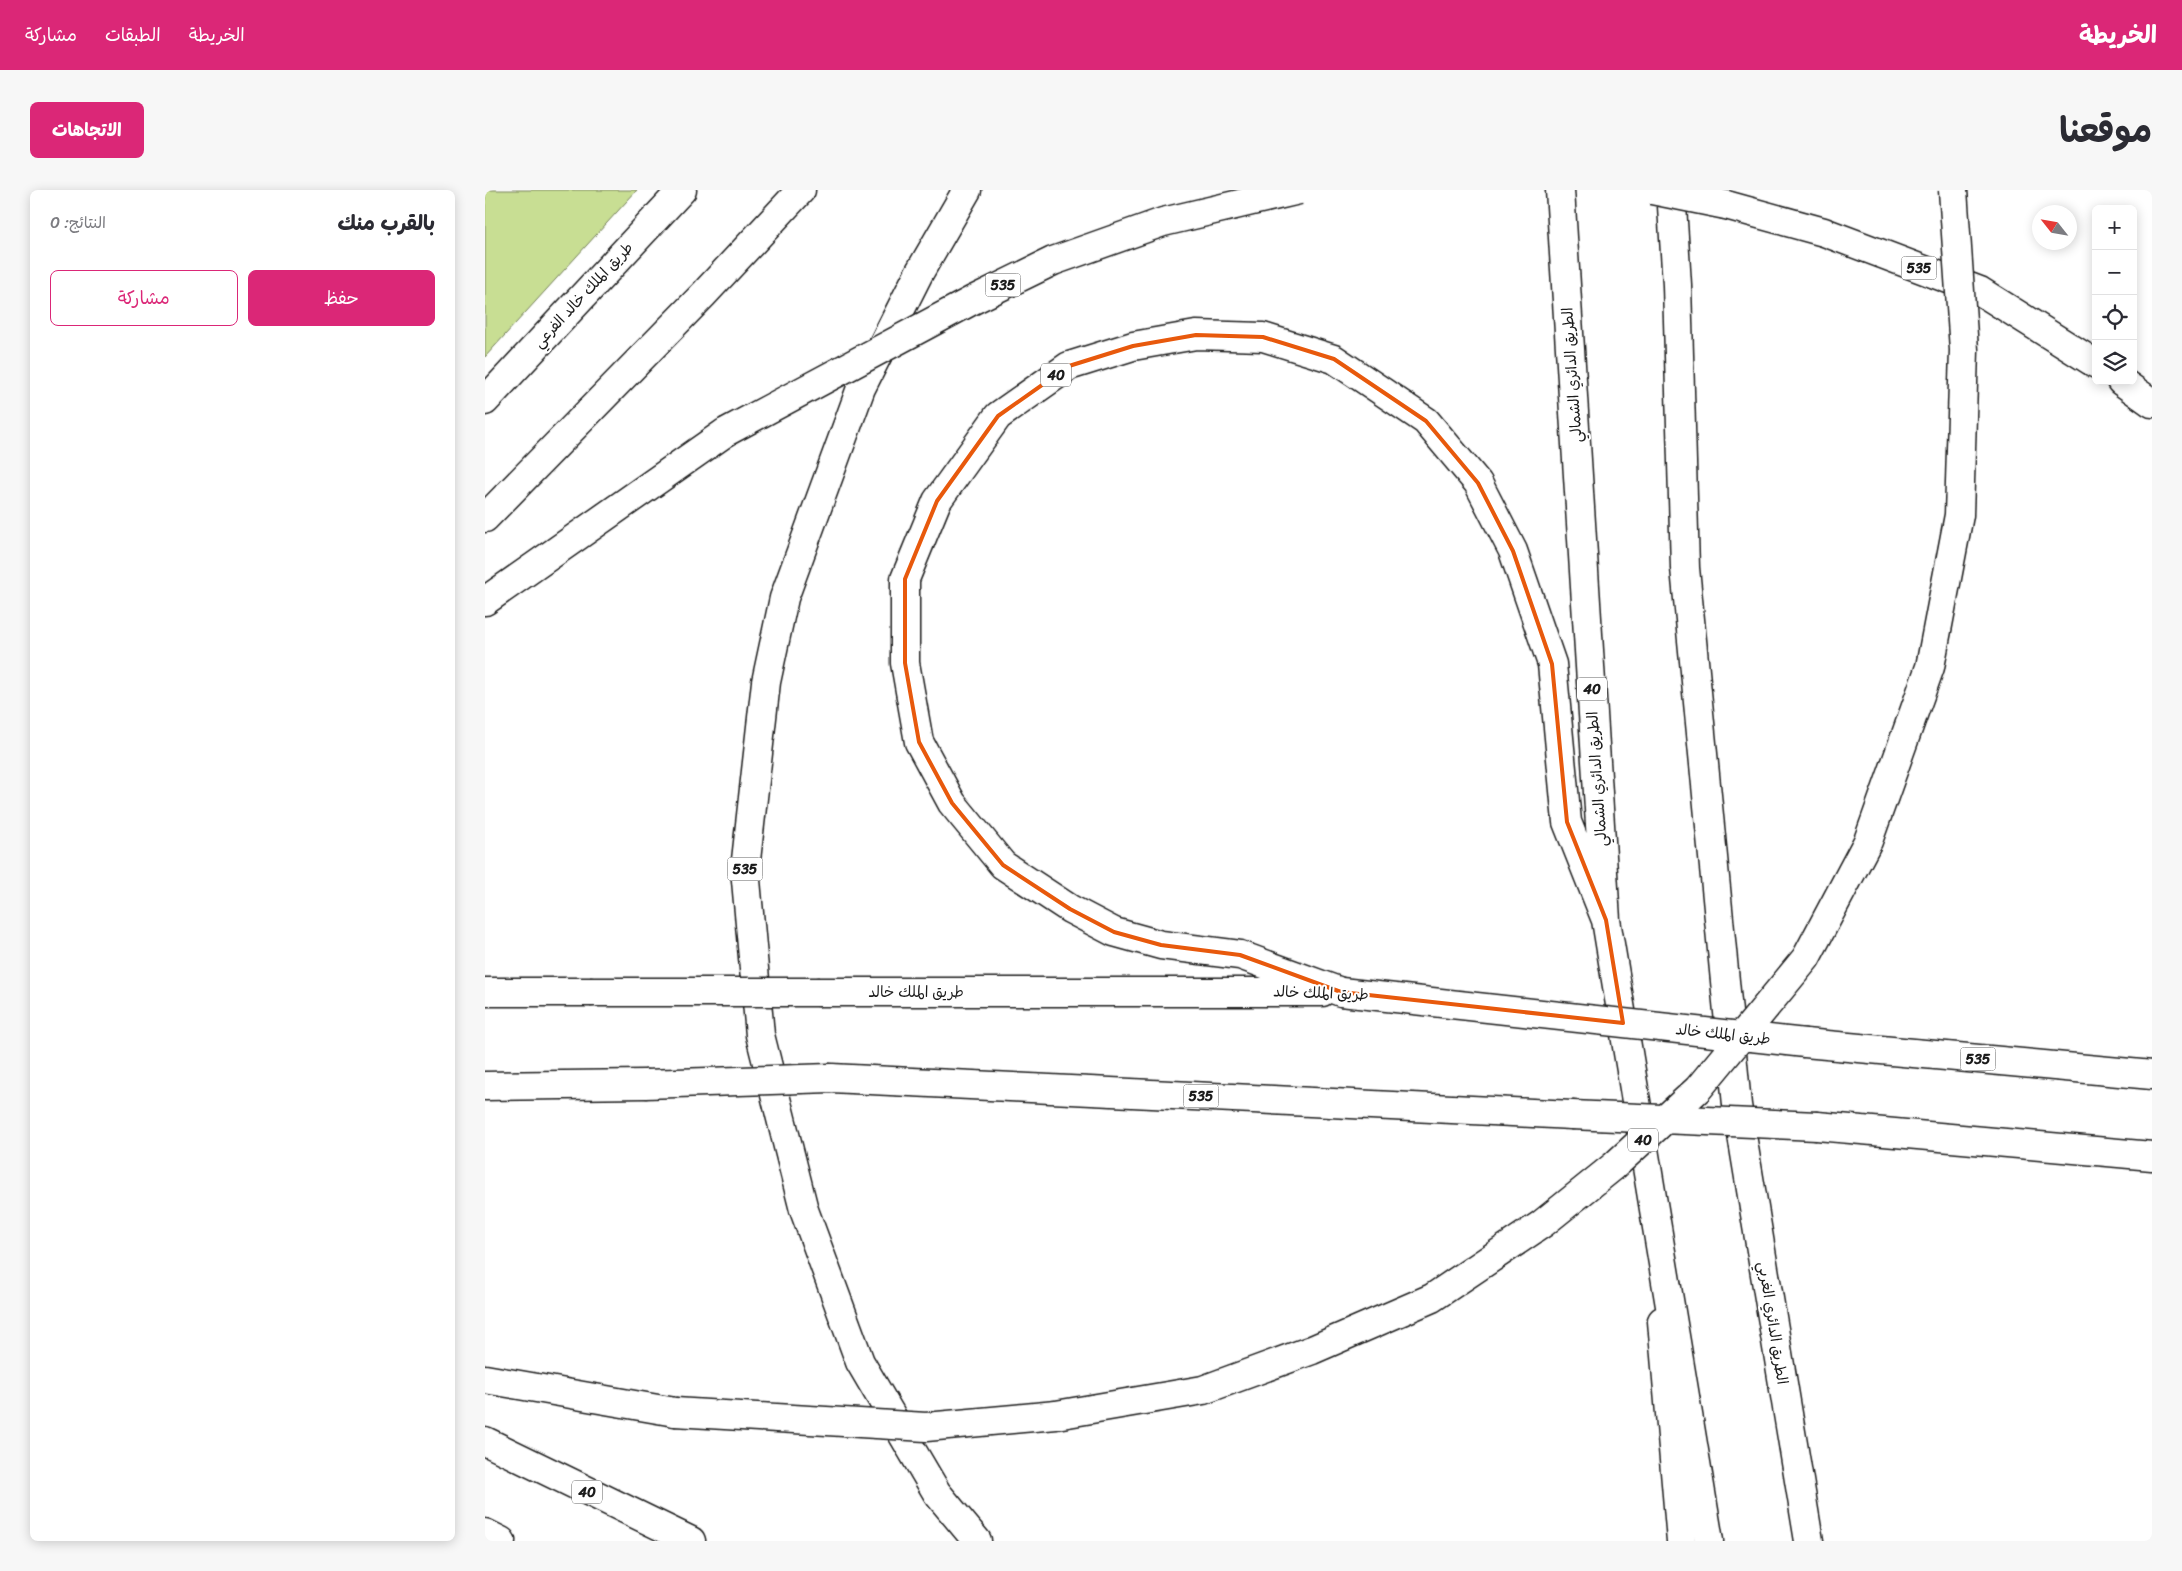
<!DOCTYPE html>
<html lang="ar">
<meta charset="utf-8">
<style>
body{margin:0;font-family:Sriracha,"Playpen Sans Arabic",sans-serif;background:#f7f7f7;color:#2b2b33;direction:rtl}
.controls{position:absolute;right:15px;top:15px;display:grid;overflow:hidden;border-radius:8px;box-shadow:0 2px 12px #0003}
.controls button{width:45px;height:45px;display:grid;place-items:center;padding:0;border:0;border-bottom:1px solid #e1e1e2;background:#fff;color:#2b2b33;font:25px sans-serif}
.compass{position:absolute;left:1547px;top:15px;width:45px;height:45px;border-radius:50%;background:#fff;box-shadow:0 2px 12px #0003;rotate:301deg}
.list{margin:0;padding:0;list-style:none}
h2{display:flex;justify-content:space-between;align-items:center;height:65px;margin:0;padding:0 20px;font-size:21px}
h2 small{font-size:16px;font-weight:400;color:#7c7c81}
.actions{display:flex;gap:10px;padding:15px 20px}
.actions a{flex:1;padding:11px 0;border:1px solid #db2777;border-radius:8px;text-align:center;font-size:18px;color:#db2777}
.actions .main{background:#db2777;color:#fff}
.icon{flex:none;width:28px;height:28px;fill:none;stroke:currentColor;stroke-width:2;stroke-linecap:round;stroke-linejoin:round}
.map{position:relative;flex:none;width:1667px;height:1351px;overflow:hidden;direction:ltr;border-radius:8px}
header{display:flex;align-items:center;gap:30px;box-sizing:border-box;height:70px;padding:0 25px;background:#db2777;color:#fff}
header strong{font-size:24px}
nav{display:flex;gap:28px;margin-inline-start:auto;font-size:18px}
.intro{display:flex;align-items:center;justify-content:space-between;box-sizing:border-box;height:120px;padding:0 30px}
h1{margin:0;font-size:35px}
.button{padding:12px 22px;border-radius:8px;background:#db2777;color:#fff;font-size:18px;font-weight:700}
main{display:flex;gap:30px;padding:0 30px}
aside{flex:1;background:#fff;border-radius:8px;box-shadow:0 2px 12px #0003}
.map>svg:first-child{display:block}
.green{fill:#c8de93;stroke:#727d58}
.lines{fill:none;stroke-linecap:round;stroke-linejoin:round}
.secondary-casing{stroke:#1c1c1c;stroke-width:31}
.highway-casing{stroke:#1c1c1c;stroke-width:31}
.secondary{stroke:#fff;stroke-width:28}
.highway{stroke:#fff;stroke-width:28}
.highway-bridge-casing{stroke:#1c1c1c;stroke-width:31;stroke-linecap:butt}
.highway-bridge{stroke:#fff;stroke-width:28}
.marked{fill:none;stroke:#e8590c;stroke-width:4;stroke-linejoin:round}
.labels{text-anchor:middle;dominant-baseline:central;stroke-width:4;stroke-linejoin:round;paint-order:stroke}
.shield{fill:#fff;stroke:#606060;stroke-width:1}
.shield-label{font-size:14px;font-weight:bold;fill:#1c1c1c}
.street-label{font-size:15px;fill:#1c1c1c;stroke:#fff}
</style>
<header>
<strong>الخريطة</strong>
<nav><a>الخريطة</a><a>الطبقات</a><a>مشاركة</a></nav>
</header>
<div class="intro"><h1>موقعنا</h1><a class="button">الاتجاهات</a></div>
<main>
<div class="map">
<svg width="1667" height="1351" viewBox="0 0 1667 1351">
<rect width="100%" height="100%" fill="#fff"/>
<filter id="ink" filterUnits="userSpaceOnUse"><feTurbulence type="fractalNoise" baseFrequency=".02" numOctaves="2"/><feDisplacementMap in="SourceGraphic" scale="10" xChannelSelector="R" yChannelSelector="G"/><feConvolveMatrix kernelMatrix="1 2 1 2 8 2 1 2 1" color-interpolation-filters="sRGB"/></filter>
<g filter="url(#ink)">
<path class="green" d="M0 0H152L0 167Z"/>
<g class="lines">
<defs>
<path id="secondary" d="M0 211 197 0
M1177 1131 1196 1351
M0 1343 16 1351"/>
<path id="highway" d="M482 0 434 83 376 198 299 408 281 492 260 679 275 845 319 1020 375 1172 452 1303 492 1351
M1075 0 1121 730 1224 1351
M1186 0 1192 95 1200 378 1252 915 1324 1351
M1241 15 1339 42 1495 101 1611 174
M1636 191 1667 213
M0 328 218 105 316 0
M0 411 241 242
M0 802H105
M335 802H837
M856 802 755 765 676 755 629 742 585 719 518 675 467 613 434 552 420 473V389L452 311 513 226 584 176 648 156 711 145 778 147 849 169 941 231 993 293 1028 361 1067 474 1082 632 1121 730
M1320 853 1667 885
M346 888 1087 925
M0 896 160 894
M1332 936 1667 966
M0 1189 190 1222
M0 1251 206 1351"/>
</defs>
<use href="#secondary" class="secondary-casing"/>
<use href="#highway" class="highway-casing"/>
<use href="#secondary" class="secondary"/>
<use href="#highway" class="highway"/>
<defs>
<path id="highway-bridge" d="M1167 0 1241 15
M241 242 488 110 568 71 678 32 814 0
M105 802H335
M856 802 1320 853
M160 894 346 888
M1087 925 1332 936
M190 1222 441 1237 571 1225 718 1200 827 1160 947 1108 1057 1034 1129 976 1213 899 1321 768 1383 651 1445 477 1474 325 1479 160 1468 0"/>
</defs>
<use href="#highway-bridge" class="highway-bridge-casing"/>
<use href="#highway-bridge" class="highway-bridge"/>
</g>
</g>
<path class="marked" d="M711 145 778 147 849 169 941 231 993 293 1028 361 1067 474 1082 632 1121 730 1138 833 856 802 755 765 676 755 629 742 585 719 518 675 467 613 434 552 420 473V389L452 311 513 226 584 176 648 156Z"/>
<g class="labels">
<g class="shield">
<rect x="1416.5" y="66.5" width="35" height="23" rx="4"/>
<rect x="500.5" y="83.5" width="35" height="23" rx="4"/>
<rect x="556" y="173.5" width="30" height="23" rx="4"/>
<rect x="1092" y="487.5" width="30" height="23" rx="4"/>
<rect x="242.5" y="667.5" width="35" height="23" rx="4"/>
<rect x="1475.5" y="857.5" width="35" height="23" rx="4"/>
<rect x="698.5" y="894.5" width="35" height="23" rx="4"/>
<rect x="1143" y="938.5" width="30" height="23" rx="4"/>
<rect x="87" y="1290.5" width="30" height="23" rx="4"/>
</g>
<g class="shield-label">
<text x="1434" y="78">535</text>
<text x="518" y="95">535</text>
<text x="571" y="185">40</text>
<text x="1107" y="499">40</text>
<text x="260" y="679">535</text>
<text x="1493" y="869">535</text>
<text x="716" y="906">535</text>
<text x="1158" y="950">40</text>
<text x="102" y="1302">40</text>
</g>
<g class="street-label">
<text transform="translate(98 105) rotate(-47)">طريق الملك خالد الفرعي</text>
<text transform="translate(1087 185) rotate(-94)">الطريق الدائري الشمالي</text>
<text transform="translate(1112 589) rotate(-94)">الطريق الدائري الشمالي</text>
<text x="431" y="802">طريق الملك خالد</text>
<text transform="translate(836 803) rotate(2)">طريق الملك خالد</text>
<text transform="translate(1238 844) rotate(6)">طريق الملك خالد</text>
<text transform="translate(1288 1133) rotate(81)">الطريق الدائري الغربي</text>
</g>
</g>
</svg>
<div class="controls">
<button>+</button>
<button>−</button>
<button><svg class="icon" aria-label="locate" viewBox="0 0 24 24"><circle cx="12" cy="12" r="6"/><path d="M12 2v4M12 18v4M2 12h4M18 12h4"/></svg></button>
<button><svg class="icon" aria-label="layers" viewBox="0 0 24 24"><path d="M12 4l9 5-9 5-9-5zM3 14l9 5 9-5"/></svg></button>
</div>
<svg class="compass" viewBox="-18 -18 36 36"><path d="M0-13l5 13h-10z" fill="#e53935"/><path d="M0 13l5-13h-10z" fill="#7c7c81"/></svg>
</div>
<aside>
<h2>بالقرب منك<small>النتائج: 0</small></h2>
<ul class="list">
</ul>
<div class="actions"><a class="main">حفظ</a><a>مشاركة</a></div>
</aside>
</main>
